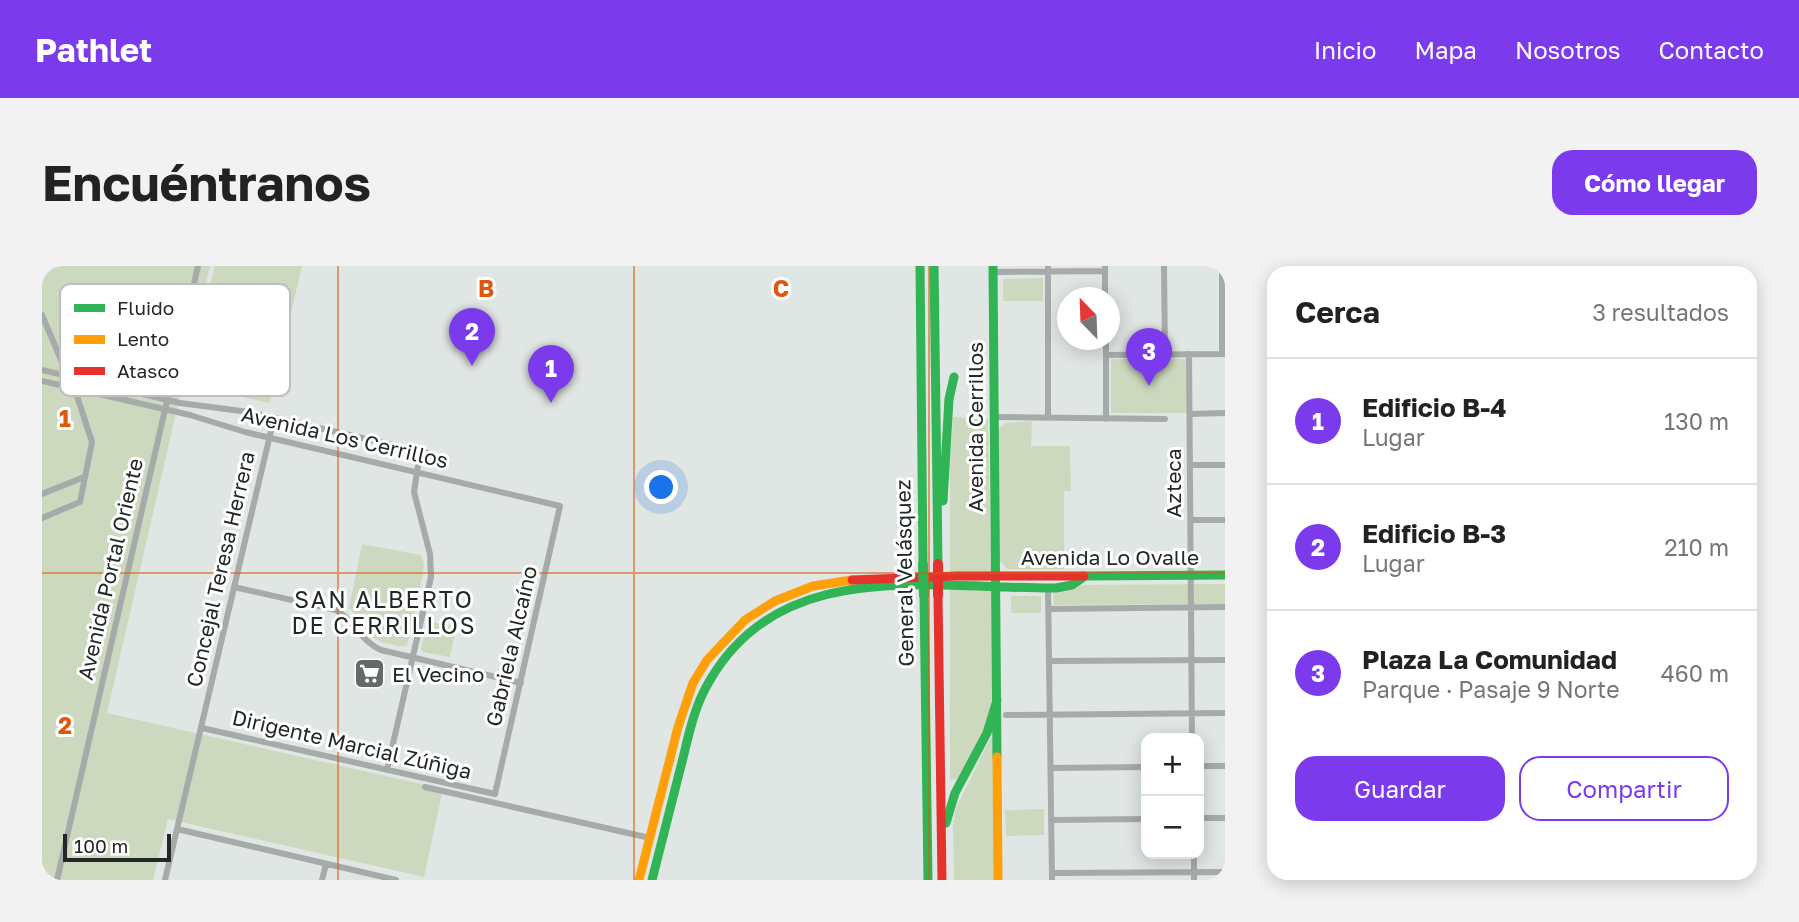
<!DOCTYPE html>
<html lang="es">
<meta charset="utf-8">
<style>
body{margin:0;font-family:"Golos Text",sans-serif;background:#f2f2f2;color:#222}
.controls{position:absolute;right:21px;bottom:21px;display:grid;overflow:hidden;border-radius:14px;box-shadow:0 4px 18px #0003}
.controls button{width:63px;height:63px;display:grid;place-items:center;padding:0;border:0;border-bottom:2px solid #e0e0e0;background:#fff;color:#222;font:35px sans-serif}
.compass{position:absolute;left:1015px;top:21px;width:63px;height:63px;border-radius:50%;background:#fff;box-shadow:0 4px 18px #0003;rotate:337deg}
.scale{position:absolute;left:21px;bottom:18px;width:108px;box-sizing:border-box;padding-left:7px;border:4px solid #232826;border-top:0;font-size:19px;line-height:24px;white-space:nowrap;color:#232826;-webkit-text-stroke:5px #fff;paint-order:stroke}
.you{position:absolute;left:620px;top:222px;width:24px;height:24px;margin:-18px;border:5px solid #fff;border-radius:50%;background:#1a73e8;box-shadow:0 0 0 10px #1a73e833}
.badge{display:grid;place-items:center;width:46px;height:46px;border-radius:50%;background:#7c3aed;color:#fff;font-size:23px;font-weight:700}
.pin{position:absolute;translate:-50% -58px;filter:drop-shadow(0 2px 4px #0008)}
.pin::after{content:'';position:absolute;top:37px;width:24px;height:21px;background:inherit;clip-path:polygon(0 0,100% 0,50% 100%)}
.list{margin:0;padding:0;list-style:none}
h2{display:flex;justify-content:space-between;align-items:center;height:91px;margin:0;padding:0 28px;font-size:30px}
h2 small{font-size:23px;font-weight:400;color:#767676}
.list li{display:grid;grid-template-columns:46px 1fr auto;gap:21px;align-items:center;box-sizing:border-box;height:126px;padding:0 28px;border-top:2px solid #e0e0e0}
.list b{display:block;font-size:26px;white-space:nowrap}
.list p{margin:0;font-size:23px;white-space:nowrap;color:#767676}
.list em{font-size:23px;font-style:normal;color:#767676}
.actions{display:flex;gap:14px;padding:21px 28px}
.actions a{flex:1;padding:16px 0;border:2px solid #7c3aed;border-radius:21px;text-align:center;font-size:24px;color:#7c3aed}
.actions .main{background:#7c3aed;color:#fff}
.map{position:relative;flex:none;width:1183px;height:614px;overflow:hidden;border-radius:21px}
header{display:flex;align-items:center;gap:42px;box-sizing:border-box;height:98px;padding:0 35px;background:#7c3aed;color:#fff}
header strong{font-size:33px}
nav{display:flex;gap:38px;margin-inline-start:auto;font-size:24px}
.intro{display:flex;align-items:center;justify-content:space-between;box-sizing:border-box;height:168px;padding:0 42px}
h1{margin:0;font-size:49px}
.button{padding:18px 32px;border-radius:21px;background:#7c3aed;color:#fff;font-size:24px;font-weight:700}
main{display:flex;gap:42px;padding:0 42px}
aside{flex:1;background:#fff;border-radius:21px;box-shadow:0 4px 18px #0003}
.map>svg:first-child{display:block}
.green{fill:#ccd9bf}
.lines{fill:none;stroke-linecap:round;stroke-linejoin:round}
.street{stroke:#a6aaa8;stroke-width:6}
.fast{stroke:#30b455;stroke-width:9}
.slow{stroke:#ff9f0a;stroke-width:9}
.jam{stroke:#e5322d;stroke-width:9}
.fast-bridge{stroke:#30b455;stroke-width:10}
.jam-bridge{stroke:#e5322d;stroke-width:10}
.grid{fill:none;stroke:#de570d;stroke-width:2;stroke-opacity:0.55}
.labels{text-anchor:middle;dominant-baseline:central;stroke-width:6;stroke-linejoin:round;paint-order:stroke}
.street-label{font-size:21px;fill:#232826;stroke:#fff}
.poi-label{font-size:21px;fill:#232826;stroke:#fff;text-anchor:start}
.neighbourhood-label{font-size:23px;letter-spacing:2px;fill:#232826;stroke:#fff}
.key{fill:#fff;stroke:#bdbebe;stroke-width:2}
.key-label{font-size:19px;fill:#232826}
.grid-label{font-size:23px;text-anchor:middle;font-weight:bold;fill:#de570d;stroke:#fff;stroke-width:6;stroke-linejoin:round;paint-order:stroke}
</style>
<header>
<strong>Pathlet</strong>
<nav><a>Inicio</a><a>Mapa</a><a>Nosotros</a><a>Contacto</a></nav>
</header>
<div class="intro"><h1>Encuéntranos</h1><a class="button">Cómo llegar</a></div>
<main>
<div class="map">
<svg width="1183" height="614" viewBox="0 0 1183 614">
<rect width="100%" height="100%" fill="#e0e6e3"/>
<path class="green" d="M0 0H168L65 447 401 523 382 611 126 553 111 614H0Z
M173 0H260L228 137 144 119Z
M1001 12V35H961V13Z
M1069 93H1145V147H1069Z
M911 151 946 153 952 423 945 460 915 513 908 514V197Z
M990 155 989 180H1028L1029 225H1022V303H965L957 294V163L964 157Z
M320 278 379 289 382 298 381 308 365 379C359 381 355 380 348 378 322 373 324 357 307 342Z
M1183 318V338L1012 339 1011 326 1035 319Z
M969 330H999V347H969Z
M386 355 414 362 408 391 381 386 379 382Z
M952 465V614H912L911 560 914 542Z
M1002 543V569L964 570 963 544Z"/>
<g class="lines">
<path class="street" d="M1006 0V152
M1063 0V32
M1122 0 1123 88
M1180 0V88
M951 6 1063 5
M0 49 22 101
M1064 74V153
M1147 88 1150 472
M1064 89 1183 88
M0 104 138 137 207 146 390 188
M0 115 148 149 203 166 518 240 453 528 160 462
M1148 148 1183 147
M953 151 1123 153
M1148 199H1183
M0 228 42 211
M0 252 38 236 50 176 35 130
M1149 254H1183
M192 321 294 344C313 354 318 375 339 384L479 417
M1006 322 1010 614
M1007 343 1183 341
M1007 395 1183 394
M964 449 1183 447
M1157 500H1183
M1009 502 1104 501
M345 504 389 311 388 288 372 226 378 186
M383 521 608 572
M1157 552H1183
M1009 554 1104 553
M135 563 354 614
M1152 588V614
M1010 607 1183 606
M15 614 156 0
M123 614 232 152
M280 614 284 598"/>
<path class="fast" d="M878 0 881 299
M892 0 896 298
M951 0 955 491
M901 235 907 133 912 111
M1042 310 1183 309
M882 329 886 614
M904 557 913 527 945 467 955 434
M610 614C620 575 630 535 640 496 646 472 651 447 662 425 732 288 887 323 1014 322L1030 319 1043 310"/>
<path class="slow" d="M955 491 956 614
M597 614 636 461 651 417 665 394 703 354 733 335 771 320 810 314"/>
<path class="jam" d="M810 314 915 310H1042
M896 329 900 614"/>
<path class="fast-bridge" d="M881 299 882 329"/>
<path class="jam-bridge" d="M896 298V329"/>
</g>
<path class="grid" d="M296 0V614M592 0V614M887 0V614M0 307H1183"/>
<defs>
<symbol id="supermarket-square" viewBox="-11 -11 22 22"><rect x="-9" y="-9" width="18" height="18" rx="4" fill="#656a68" stroke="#fff"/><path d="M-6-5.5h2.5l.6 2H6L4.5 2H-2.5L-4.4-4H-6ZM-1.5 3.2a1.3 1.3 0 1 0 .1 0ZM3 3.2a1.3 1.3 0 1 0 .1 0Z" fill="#fff"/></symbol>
</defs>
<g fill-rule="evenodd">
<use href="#supermarket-square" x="310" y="390" width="35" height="35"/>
</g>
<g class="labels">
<g class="street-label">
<text transform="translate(933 161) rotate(-90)">Avenida Cerrillos</text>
<text transform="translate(303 171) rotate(13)">Avenida Los Cerrillos</text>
<text transform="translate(1131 217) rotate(-90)">Azteca</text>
<text x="1068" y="291">Avenida Lo Ovalle</text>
<text transform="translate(68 303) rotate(-77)">Avenida Portal Oriente</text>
<text transform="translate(178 303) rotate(-77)">Concejal Teresa Herrera</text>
<text transform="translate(862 307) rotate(-91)">General Velásquez</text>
<text transform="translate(469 380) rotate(-77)">Gabriela Alcaíno</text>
<text transform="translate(310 478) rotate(13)">Dirigente Marcial Zúñiga</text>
</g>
<g class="poi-label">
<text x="350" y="408">El Vecino</text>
</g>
<g class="neighbourhood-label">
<text x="342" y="333">SAN ALBERTO<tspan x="342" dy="26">DE CERRILLOS</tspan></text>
</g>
</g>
<rect x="18" y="18" width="230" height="112" rx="10" class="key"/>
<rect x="32" y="38" width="31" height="8" fill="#30b455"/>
<rect x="32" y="69" width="31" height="9" fill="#ff9f0a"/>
<rect x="32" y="101" width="31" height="8" fill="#e5322d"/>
<g class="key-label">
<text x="75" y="49">Fluido</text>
<text x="75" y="80">Lento</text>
<text x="75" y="112">Atasco</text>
</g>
<g class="grid-label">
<text x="444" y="31">B</text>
<text x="739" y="31">C</text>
<text x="23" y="161">1</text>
<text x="23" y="468">2</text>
</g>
</svg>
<div class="controls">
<button>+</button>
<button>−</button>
</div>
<svg class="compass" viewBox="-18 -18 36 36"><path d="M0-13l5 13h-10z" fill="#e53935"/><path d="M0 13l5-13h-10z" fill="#767676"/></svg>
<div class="scale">100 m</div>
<div class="you"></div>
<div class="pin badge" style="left:509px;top:137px">1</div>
<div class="pin badge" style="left:430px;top:100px">2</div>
<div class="pin badge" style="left:1107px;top:120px">3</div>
</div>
<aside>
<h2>Cerca<small>3 resultados</small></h2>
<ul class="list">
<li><span class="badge">1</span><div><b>Edificio B-4</b><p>Lugar</p></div><em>130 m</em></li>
<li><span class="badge">2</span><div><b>Edificio B-3</b><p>Lugar</p></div><em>210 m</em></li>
<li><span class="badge">3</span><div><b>Plaza La Comunidad</b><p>Parque · Pasaje 9 Norte</p></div><em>460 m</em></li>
</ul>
<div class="actions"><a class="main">Guardar</a><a>Compartir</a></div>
</aside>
</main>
